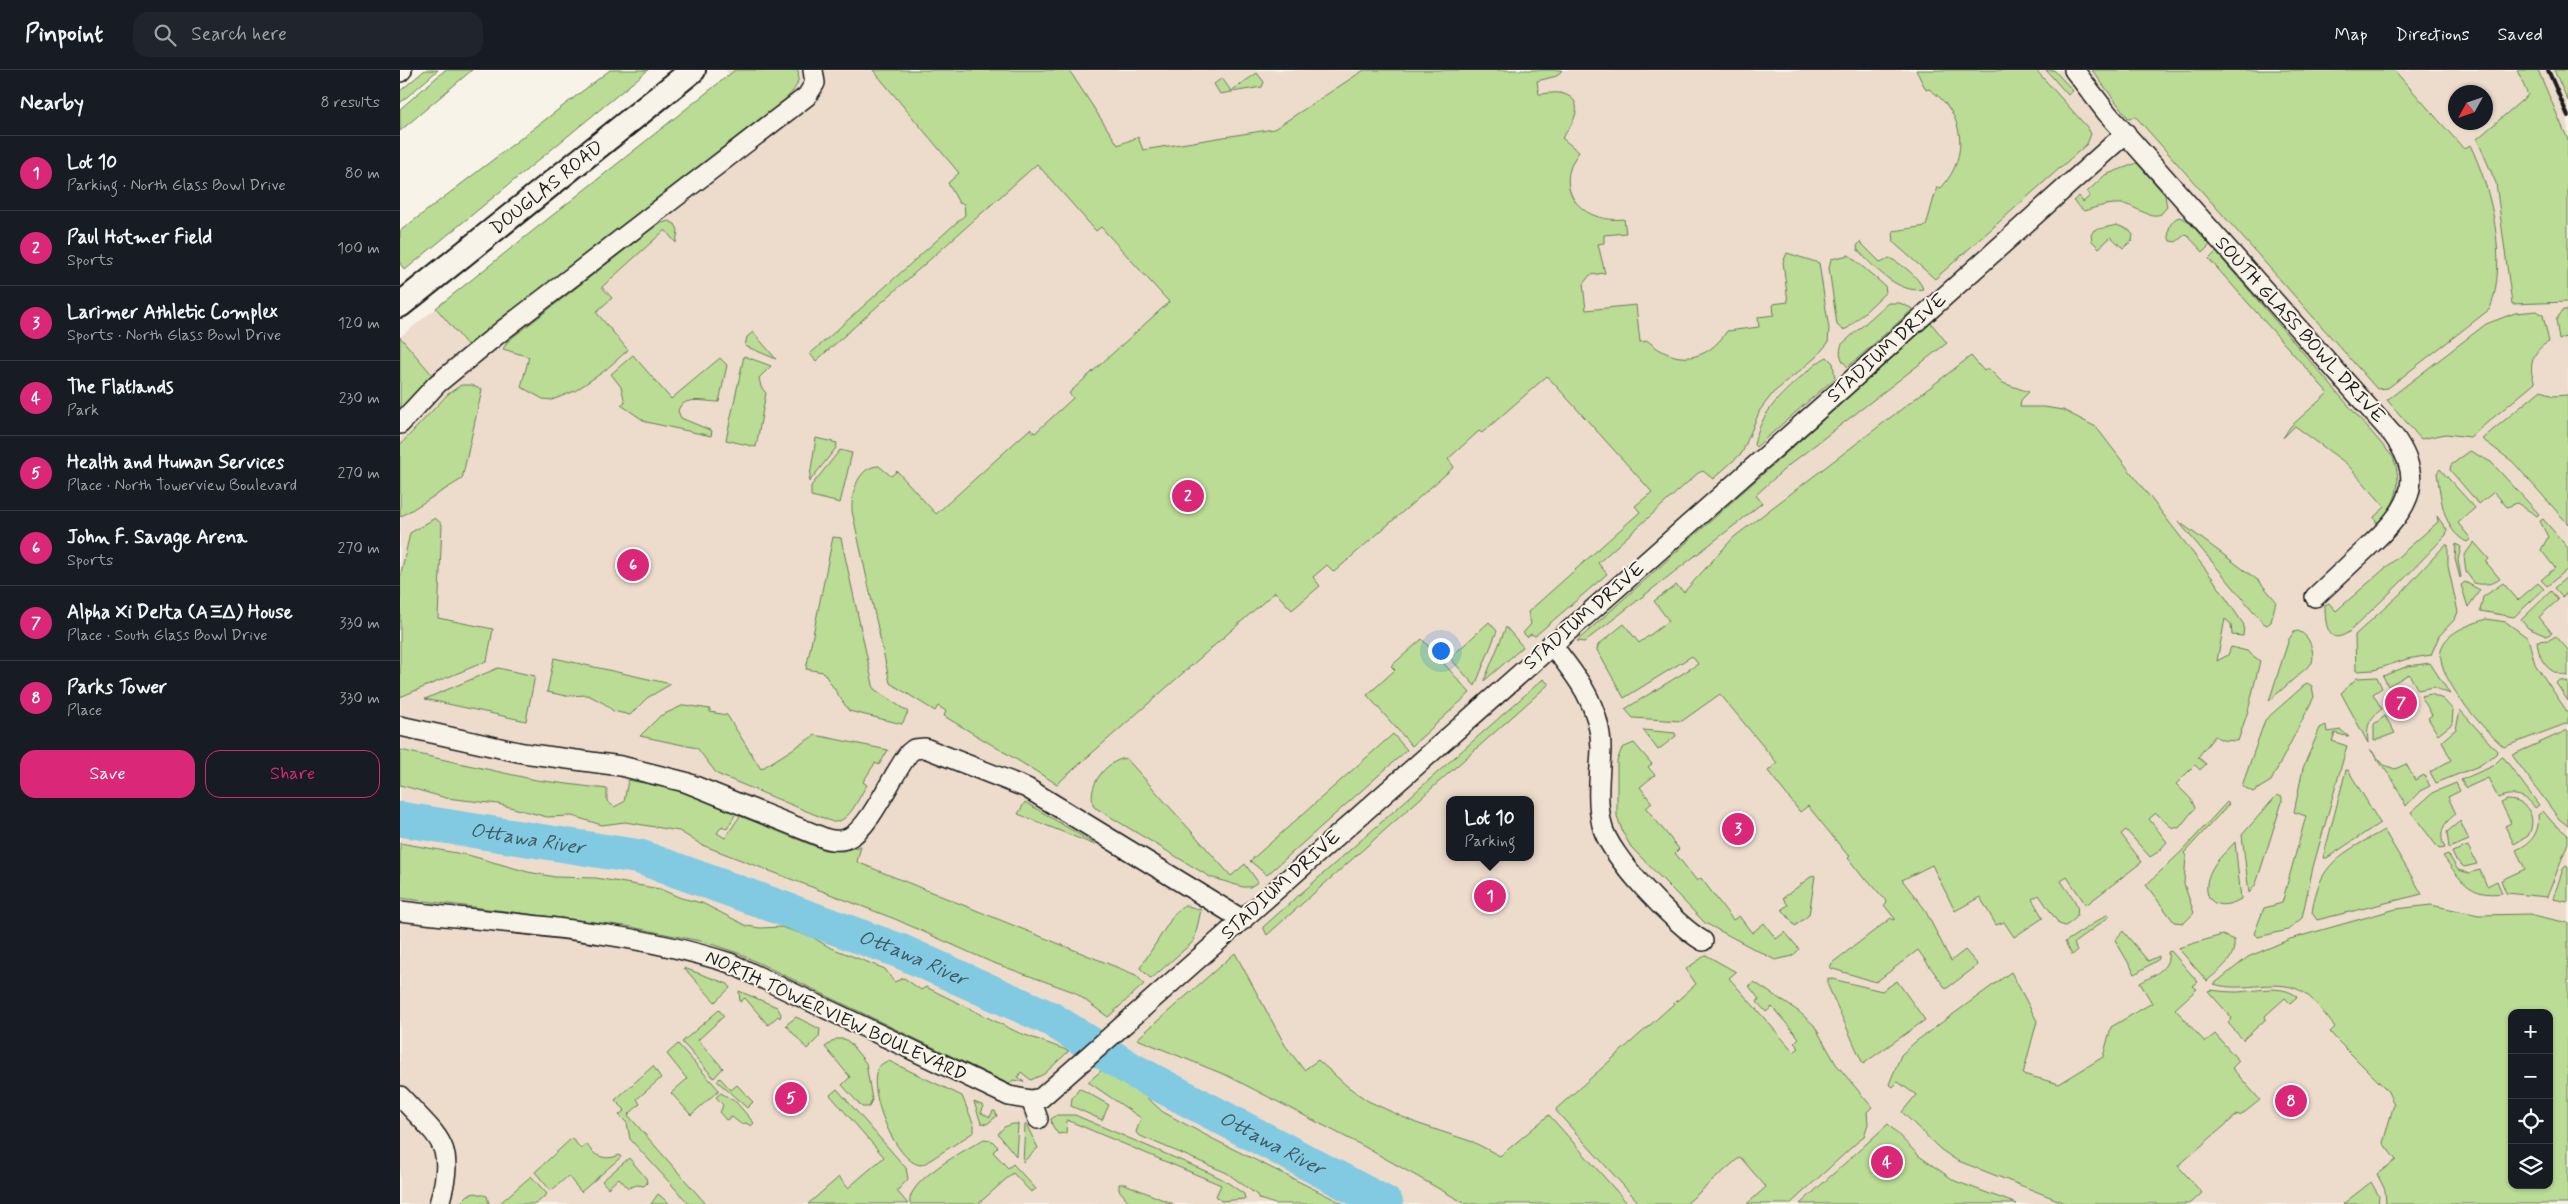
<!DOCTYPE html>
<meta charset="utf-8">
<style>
body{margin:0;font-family:Mynerve,sans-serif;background:#20242c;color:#f1f3f6}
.controls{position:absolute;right:15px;bottom:15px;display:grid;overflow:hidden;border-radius:10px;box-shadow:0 1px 4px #0004}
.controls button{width:45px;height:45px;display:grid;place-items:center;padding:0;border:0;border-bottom:1px solid #363941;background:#171b24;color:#f1f3f6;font:25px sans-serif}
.compass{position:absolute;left:2048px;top:15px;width:45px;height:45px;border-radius:50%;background:#171b24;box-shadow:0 1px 4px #0004;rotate:230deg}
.you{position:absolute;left:1040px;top:580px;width:18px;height:18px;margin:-12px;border:4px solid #fff;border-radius:50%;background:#1a73e8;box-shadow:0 0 0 8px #1a73e833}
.badge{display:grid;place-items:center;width:32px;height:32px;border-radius:50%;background:#db2777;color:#fff;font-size:16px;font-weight:700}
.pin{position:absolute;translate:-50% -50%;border:2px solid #fff;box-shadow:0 1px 5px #0006}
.popup{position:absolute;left:1046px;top:726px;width:88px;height:65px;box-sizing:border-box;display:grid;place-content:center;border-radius:10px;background:#171b24;filter:drop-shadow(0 1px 4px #0005);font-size:16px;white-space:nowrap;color:#9ea1a6}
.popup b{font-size:19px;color:#f1f3f6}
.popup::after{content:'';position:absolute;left:50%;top:100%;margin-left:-10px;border:10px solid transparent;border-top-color:#171b24}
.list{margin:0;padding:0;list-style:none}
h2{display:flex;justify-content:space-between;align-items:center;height:65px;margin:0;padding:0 20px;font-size:21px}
h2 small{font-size:16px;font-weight:400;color:#9ea1a6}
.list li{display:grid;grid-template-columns:32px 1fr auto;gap:15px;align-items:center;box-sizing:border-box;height:75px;padding:0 20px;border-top:1px solid #363941}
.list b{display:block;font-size:19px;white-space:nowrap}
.list p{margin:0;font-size:16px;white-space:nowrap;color:#9ea1a6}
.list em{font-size:16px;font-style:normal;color:#9ea1a6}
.actions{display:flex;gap:10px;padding:15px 20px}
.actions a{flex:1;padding:11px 0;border:1px solid #db2777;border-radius:15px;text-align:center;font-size:18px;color:#db2777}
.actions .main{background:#db2777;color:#fff}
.icon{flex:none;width:28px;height:28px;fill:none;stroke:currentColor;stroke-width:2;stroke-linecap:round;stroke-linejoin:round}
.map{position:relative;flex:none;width:2168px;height:1134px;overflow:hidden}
header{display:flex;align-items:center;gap:30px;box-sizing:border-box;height:70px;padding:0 25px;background:#171b24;border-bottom:1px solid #363941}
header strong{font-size:24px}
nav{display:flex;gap:28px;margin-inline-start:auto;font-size:18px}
.search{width:350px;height:45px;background:#20242c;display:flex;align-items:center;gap:12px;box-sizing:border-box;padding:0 18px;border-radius:15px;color:#9ea1a6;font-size:19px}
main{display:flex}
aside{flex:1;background:#171b24}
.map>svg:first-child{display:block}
.built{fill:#eddccc;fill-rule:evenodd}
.green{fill:#badc95;stroke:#6b7c58;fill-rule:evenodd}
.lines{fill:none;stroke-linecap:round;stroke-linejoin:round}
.river{stroke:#82cae2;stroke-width:35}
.minor-casing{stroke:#1c1c1c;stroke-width:22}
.tertiary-casing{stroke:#1c1c1c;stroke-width:28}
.minor{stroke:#f7f3e8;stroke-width:19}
.tertiary{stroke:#f7f3e8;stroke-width:24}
.rail{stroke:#1c1c1c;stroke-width:4}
.labels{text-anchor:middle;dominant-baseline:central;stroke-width:4;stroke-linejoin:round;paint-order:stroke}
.street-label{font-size:19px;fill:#1c1c1c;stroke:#f7f3e8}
.water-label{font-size:20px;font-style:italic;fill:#405961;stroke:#f7f3e8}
</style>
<header>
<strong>Pinpoint</strong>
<div class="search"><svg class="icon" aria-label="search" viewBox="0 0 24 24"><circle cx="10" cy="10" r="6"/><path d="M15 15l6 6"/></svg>Search here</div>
<nav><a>Map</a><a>Directions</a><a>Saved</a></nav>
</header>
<main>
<aside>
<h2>Nearby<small>8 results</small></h2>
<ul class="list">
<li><span class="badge">1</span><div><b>Lot 10</b><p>Parking · North Glass Bowl Drive</p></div><em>80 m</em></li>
<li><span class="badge">2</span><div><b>Paul Hotmer Field</b><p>Sports</p></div><em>100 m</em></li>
<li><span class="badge">3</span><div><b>Larimer Athletic Complex</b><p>Sports · North Glass Bowl Drive</p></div><em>120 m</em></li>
<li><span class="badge">4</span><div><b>The Flatlands</b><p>Park</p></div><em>230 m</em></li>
<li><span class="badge">5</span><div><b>Health and Human Services</b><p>Place · North Towerview Boulevard</p></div><em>270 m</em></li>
<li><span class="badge">6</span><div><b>John F. Savage Arena</b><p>Sports</p></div><em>270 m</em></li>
<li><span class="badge">7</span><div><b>Alpha Xi Delta (ΑΞΔ) House</b><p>Place · South Glass Bowl Drive</p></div><em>330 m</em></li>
<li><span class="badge">8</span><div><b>Parks Tower</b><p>Place</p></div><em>330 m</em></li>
</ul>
<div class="actions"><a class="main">Save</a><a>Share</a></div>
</aside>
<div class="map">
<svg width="2168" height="1134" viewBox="0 0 2168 1134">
<rect width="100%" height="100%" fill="#f7f3e8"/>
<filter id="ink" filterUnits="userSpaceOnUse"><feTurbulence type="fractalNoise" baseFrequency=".02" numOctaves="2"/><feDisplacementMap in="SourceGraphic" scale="10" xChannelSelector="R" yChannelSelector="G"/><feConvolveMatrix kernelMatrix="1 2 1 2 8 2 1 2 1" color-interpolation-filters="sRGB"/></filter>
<g filter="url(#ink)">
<path class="built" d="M326 0H2168V1134H0V267L329 5ZM2056 22H2086V52H2056ZM1050 730H1130V787H1050ZM2112 943H2149V1115H2112Z"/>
<path class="green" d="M25 0H38L0 33V21Z
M45 0H72L0 61V39Z
M210 0H248L5 200 0 194V161Z
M335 0H398C400 12 396 18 388 27L69 277 36 238Z
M473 0H669L718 75 738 67 743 80 874 59 964 0H1162L1157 6 1137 11 1139 24C1145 24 1154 22 1160 23 1189 29 1173 54 1162 68L1179 82C1151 119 1182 154 1224 149L1226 163 1204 165V173L1198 174 1205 203 1190 205 1183 214 1186 240 1236 235 1240 272 1248 271C1276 296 1307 292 1327 261L1359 257 1358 247 1374 245 1373 234 1388 232 1383 192 1387 183 1419 193 1429 259 1428 273 1415 288 1373 323 1360 340 1342 383 1313 409 1303 401 1298 403 1198 493 1207 504 1135 566 1131 564 1127 567 1123 563 1131 554 1128 542 1240 442 1235 436 1252 422 1147 306 1082 363 1079 361 1048 389 1054 397 934 502 927 495 913 507 920 516 892 540 875 522 657 714 544 646 546 641 538 636 535 641 490 613 452 441C451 423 458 396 479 396L491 406 497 401 536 444 630 359 635 363 673 328 669 323 769 232 701 157 696 161 637 94 416 291 410 284 565 145 564 134 559 133 548 113 559 103Z
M1516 0H1636L1688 58 1691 64 1687 74 1535 209 1494 173 1493 161 1526 156 1537 117 1541 118C1570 86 1565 43 1529 19L1526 20Z
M1646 0H1654L1673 21 1668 25Z
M1692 0H1994L2064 79 2070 75C2092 119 2108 192 2090 239L1988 318 1977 319 1736 47 1728 48Z
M2117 0H2138L2168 70V232L2112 234 2096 113 2077 69 2128 25Z
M2154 0H2168V31Z
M857 3 864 12 862 17 820 24 814 14 822 8 831 21Z
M1737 93 1765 125 1767 137 1761 144C1748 149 1736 136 1723 134 1709 133 1697 137 1684 141L1673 131 1679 126 1683 132 1690 126 1687 122 1705 105Z
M1779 147 1787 150 1810 175 1803 182 1786 164 1776 172 1770 171C1766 162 1770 150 1779 147Z
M269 151 275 154 278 160 276 173 265 160 202 217 212 228 196 242 228 280 203 302 175 321 152 330 143 329 121 317 129 287 103 279 108 271 258 154Z
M1717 155 1729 160 1733 165 1732 171 1723 178 1711 167 1699 178 1692 171 1691 165 1694 160Z
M1460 172 1481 193 1489 188C1501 193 1519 207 1523 219 1500 225 1472 196 1458 180L1457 176Z
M1816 182 1993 387C2003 413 1997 433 1979 452H1976L1974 447 1985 437 1947 394 1895 356 1883 368 1890 357 1928 323 1809 189Z
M1449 185 1485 216 1486 222 1448 258 1443 260 1437 255 1429 198 1431 189Z
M1488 233H1500L1513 239 1448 297C1441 291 1438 283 1442 274Z
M2163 240H2168V266L2159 270 2156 250Z
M2137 241 2143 245 2149 272C2133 279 2127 298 2135 313L2070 367 2046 364 2021 369 1987 330 2086 254 2115 243Z
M1531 253 1547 273 1389 395 1356 425 1362 433 1340 451 1184 572 1177 571Z
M353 262 376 289 345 276 347 267Z
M0 267 35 308 0 343Z
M233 285 271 329 320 288 327 295 319 332C306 332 282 325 278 341L281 348 312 361 311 366 246 352 221 335 225 332 221 317 211 304Z
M344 286 371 296 359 308 361 317 366 323 356 377 326 370Z
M1571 286 1584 301 1588 298 1603 313 1629 322 1621 330 1620 337H1644L1663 340 1696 357 1813 509 1844 555 1843 566 1832 565 1831 554 1825 549 1817 591 1828 585 1831 577 1847 581 1860 591 1848 641 1838 671 1822 670 1815 666 1798 687 1806 694 1800 700 1795 695 1776 714 1791 729 1795 738 1779 758 1771 757 1756 743 1749 749 1767 772 1758 782 1750 787 1726 760 1721 764 1742 792 1686 835 1667 807 1661 811C1672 828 1690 843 1665 856L1659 854 1639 825 1632 829 1643 848 1614 867 1604 852 1596 855 1580 827 1555 841 1532 795 1502 810 1524 838 1551 891 1565 880 1578 895 1546 919 1518 880 1476 912 1430 898 1432 893 1491 848 1493 850 1495 849 1484 835 1487 832 1467 809 1465 810 1448 788 1450 786 1446 783 1408 736 1400 742 1368 701 1377 693 1320 624 1282 651 1233 648 1225 639 1298 594 1292 586 1224 628 1197 580 1198 575 1224 554 1239 573 1269 551 1254 531 1276 515 1284 522 1334 467Z
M1427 287 1433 293 1435 308 1356 377 1354 375C1361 343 1379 326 1402 306 1410 300 1418 291 1427 287Z
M61 315H72L82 320 62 409 0 447V375L48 324Z
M2141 320 2152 326 2168 325V454L2113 392 2082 369Z
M416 368 437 373 436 378 409 412Z
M440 380 452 383 440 433 411 426V416Z
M2070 381 2091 392 2139 444 2137 446 2117 433 2107 437 2094 422 2079 434 2050 400 2051 395Z
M2040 399 2075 438 2058 453 2071 469 2067 472C2043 461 2041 428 2037 403Z
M2037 446 2047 460 2046 465 1999 514 1949 562C1926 578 1925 550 1925 535L1929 533 1936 541 2038 452Z
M35 448 42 454 38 548 93 559 87 591 0 627V508L10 463Z
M2143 449 2168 478V499L2147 516 2141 510 2155 498 2141 480 2148 467 2140 451Z
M1778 451 1859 511 1876 531 1871 552 1867 555 1863 553Z
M433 467 441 468 474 619 508 642 502 654 449 641 423 602 406 599Z
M2074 472 2089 489 2086 492 2100 509C2092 515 2083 515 2074 513L2066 502 2064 486Z
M2056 474 2061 477 2058 490 2061 507 2060 508 2055 489Z
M2045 475H2048V496L2058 542 2055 549 2039 566 2031 585 2007 589 1974 600 1956 601 1955 565 2000 524Z
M2168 506V522L2162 527 2154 518Z
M2065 512 2080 520 2068 537 2061 515Z
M2103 513 2118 530 2138 513 2144 519 2114 547 2080 541 2083 527Z
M2151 521 2158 530 2139 547 2152 563 2146 566 2128 558 2121 550Z
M2086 549 2106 552 2128 568 2135 594 2168 643V653L2104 677C2085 661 2031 603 2042 577 2048 561 2072 554 2086 549Z
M1089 552 1097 561 1075 616 1050 588Z
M1106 557 1123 577 1084 611Z
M1898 561C1910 565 1915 582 1912 593L1869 631 1889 569 1894 562Z
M2156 566 2168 580V606C2147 603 2139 591 2137 571L2149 570Z
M1022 569 1070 623 1012 676 967 625 995 600 991 596Z
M154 588 271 614 247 628 230 645 213 641 205 634 188 625 167 626 147 622Z
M2030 593 2050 624 2033 617 2018 620 2009 604 1988 616 1983 606 2008 596Z
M98 598 135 606 126 651 25 629Z
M1977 607 1982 618 1973 624 1982 639C1967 650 1967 657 1968 673L1941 623 1957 608Z
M1143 609 1149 614 867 865 863 857Z
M2159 610 2168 612V631L2156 613Z
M1907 613 1912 616 1914 627 1871 711 1853 722 1842 716 1865 650Z
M2031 624 2043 629 2053 640 2052 654 2038 665 2028 648 2032 645 2021 626Z
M284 635 310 639V642L327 645 361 699 415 665 488 680 479 695 475 693 463 712 467 715C459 726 450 753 433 752L317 704 297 678 240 666 260 646Z
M2060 640 2097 681 2096 684 2079 696 2036 713 2030 702 2051 690 2042 671 2056 659Z
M1985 646 1995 663 1974 671V654Z
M1926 655 1927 662 1941 660 1949 667 1935 663 1932 671 1947 676 1913 797 1902 848 1888 860 1858 867 1854 864 1864 838 1882 833 1906 746 1894 742 1903 698 1920 658Z
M1243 660 1275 663 1276 666 1258 680Z
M2168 660V756L2159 749 2112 685Z
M993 664 1007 680 867 805 850 791Z
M1234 673 1252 694 1248 697 1255 705 1240 717 1252 733 1246 738 1279 779 1275 783 1297 811 1301 808 1333 850 1339 846 1352 863 1364 853 1376 869 1385 862 1399 879 1393 886 1375 890 1305 853 1231 777 1223 763 1217 746V691L1222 678Z
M1970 679 1984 695 1995 699 2006 694 2015 710 2024 705 2030 716 2020 721 2006 736 1994 712Z
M0 680 136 710 207 719V731L214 737 224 732 228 710 280 720 336 743 327 759 322 756 317 763 325 768 340 746 424 780 443 781 461 776 457 792 736 905 744 914 708 947 674 922 591 892 495 849 302 775 279 761 225 752 202 755 172 746 147 747 98 734 46 728 0 715Z
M2102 687 2104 688 2139 735 2135 738C2126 724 2112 722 2098 728L2088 708 2066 718 2061 710 2093 696Z
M726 688 831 806 845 794 858 812 850 817H843L810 807 694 737C686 717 705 691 726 688Z
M1946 700H1948L1980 753 1927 788H1923Z
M2056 713 2060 721 2048 727 2056 744C2043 753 2038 763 2045 778L2039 779 2011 742 2034 722Z
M1877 725 1882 727V732L1856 814 1849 823 1842 765Z
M2107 730C2128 730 2138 748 2128 766L2114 774 2105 756 2111 753 2101 733Z
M625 732 695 774V775L618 744Z
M1827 732 1829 734 1784 783 1786 786 1784 814 1794 843 1784 853 1774 852 1746 815 1782 781Z
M2143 741 2153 753 2168 765V773L2147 827 2106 823 2101 810 2125 799 2116 780C2132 773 2140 762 2138 745Z
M2060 751 2069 770 2049 778 2047 762Z
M1984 760 2022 824 1917 850 1912 843C1919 791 1942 784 1984 760Z
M1835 772 1841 829C1813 845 1798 825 1812 799 1817 789 1828 780 1835 772Z
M0 773 68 785 128 802 155 807 196 808 260 819 281 828 302 833 347 856 360 858 381 857 412 867 429 877 485 899 494 912 504 908 521 920 526 917 617 962 669 981 644 1004 631 1010 621 1002 618 1007 624 1012 613 1010 609 1014 392 909 338 883 305 872 226 856 0 828Z
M2068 776 2077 794 2064 797 2055 789 2052 782Z
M2048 784 2058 800 2069 803 2080 800 2087 816 2097 811 2102 823C2069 828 2060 809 2043 786Z
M2166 796 2168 797V832L2153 829 2163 799Z
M1413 805 1415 806 1409 845 1395 856 1382 839 1388 835 1383 828Z
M785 835 801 840 794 871 751 909 740 898 775 843Z
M2031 835 2079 845 2129 844 2168 853V1134H1986L1985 1120 1977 1104 1996 1090 1983 1073 1994 1034 1987 1020 1937 970 1930 962 1935 957C1926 946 1917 933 1906 924 1880 905 1844 924 1814 914L1848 887 1890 869 1996 839ZM2112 943H2149V1115H2112Z
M1708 844 1710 846 1674 873 1677 881 1672 885 1665 872Z
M1723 861 1748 891 1759 886V889L1735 904 1715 870Z
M1822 865 1834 870C1836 890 1820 899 1807 911L1778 878Z
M1771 881 1798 912 1793 916 1797 919 1775 939 1805 972 1815 964 1839 991 1832 998 1860 1030 1840 1046 1838 1044 1778 1096 1802 1123 1790 1134H1668L1556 1090 1540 1079 1502 1042 1516 1025 1498 1012 1493 1017 1489 1014 1501 985 1515 972 1611 902 1637 951 1623 1004 1659 1014 1703 987 1711 957 1752 933 1740 913C1752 906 1771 899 1768 882Z
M835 883 885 975 904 1000 918 990 947 1016 968 1031 1016 1053 1073 1072 1100 1086 1149 1045 1228 1134H1066L963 1076 828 1006 737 969Z
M1306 885 1336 902 1329 908 1394 982 1399 978 1394 973 1399 968 1372 937 1366 942 1357 932 1359 929 1349 916 1354 912 1398 941 1414 955 1436 994 1472 1037 1467 1042 1468 1054 1464 1066 1390 1134H1347L1366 1117 1340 1087 1286 1134H1240L1157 1042 1156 1039 1296 914 1286 899Z
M284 898 328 914 330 918 315 932Z
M1428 908 1482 921 1497 911 1525 950 1463 994 1428 916Z
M1811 920C1819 921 1827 922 1835 922 1852 922 1883 913 1897 927L1890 933 1885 928 1865 946 1866 949 1843 970 1828 953 1832 948 1808 921Z
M339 921 377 937 381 944 380 948 378 946 368 955 345 928 340 932Z
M319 940 324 946 298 970 323 998 314 1008 282 972Z
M396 947 420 959 419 967 407 979 386 955Z
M436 969H445L450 973 466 993 472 1030 469 1037H462L442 1015 450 1007 425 977Z
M278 974 319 1020 291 1045 271 1023 287 1009 267 984Z
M489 991 562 1026 574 1055V1062L524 1094 520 1095C495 1091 468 1022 477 1000 479 995 484 992 489 991Z
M253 996 261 1008 237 1029 240 1034 228 1045 306 1134H289L230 1069 227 1053 219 1045 225 1040 215 1030Z
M702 1000 745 1026 763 1042 811 1068 944 1134H875L859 1129 857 1125 827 1103 738 1065 736 1062 741 1048 688 1012Z
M320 1008 331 1020 337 1015 353 1032 347 1038 317 1011Z
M679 1018 709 1035 702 1050 671 1036 672 1028Z
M437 1019 506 1098 508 1109 497 1121 508 1134H408L439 1107 448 1118 484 1087 430 1025Z
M321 1023 336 1032 354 1053 351 1056 346 1053 341 1054 332 1047 326 1050 320 1043 323 1035 316 1027Z
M574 1032 584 1036 581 1043 590 1047 593 1041H595L597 1046 587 1054 581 1053Z
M657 1045H675L810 1103 824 1110 844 1124 845 1129 821 1131 816 1126 821 1115 667 1050 666 1063 658 1064 652 1055 651 1049Z
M613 1054H618L616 1086 598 1064 604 1057Z
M626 1054 638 1078 623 1092 625 1055Z
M1488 1054 1519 1086 1555 1111 1617 1134H1400Z
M172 1068 181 1079 187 1074C193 1087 207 1091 219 1085L221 1087 181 1122 168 1106 151 1121 135 1102Z
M584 1069 591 1070 598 1077 593 1082 608 1098 613 1094 636 1119 631 1122 613 1103 578 1134H510C505 1111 566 1080 584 1069Z
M229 1088 246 1108 247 1113 244 1116 237 1115 228 1118 219 1108 208 1118 202 1111Z
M131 1106 147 1124 136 1134H99Z
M1971 1112 1979 1126 1978 1134H1943Z
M719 1114H725L773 1134H731L719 1120Z
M75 1123 87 1126 89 1134H59L68 1125Z
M258 1124 270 1134H251Z"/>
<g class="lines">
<path class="river" id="s1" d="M0 749 240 787 500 881 651 949 732 1000 986 1134"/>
<defs>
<path id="minor" d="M1674 0 1707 43 1993 365C2030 415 2004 443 1966 479 1949 495 1932 511 1915 527
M0 2 2 0
M0 354 37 314 103 260 407 26 415 13 413 0
M1151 574C1176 605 1201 636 1201 679 1200 704 1196 729 1202 755 1208 785 1276 856 1303 871
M0 656 123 683 221 696 285 712 427 769C435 771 443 771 450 767 471 756 493 703 509 683L514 679 525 678 627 718 843 850
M0 841C110 854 224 859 330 893L609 1026 631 1030 641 1028 1445 316 1726 63
M0 1026C39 1069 57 1073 39 1134
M631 1030 638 1049"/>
<g id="tertiary">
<path id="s2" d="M0 235 293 0"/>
</g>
</defs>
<use href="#minor" class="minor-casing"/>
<use href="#tertiary" class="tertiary-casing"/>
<use href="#minor" class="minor"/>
<use href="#tertiary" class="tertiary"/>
<path class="rail" d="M2148 0 2168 46"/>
</g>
</g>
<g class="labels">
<g class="street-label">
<text stroke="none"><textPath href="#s2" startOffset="188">DOUGLAS ROAD</textPath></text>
<text transform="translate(1900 260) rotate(48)">SOUTH GLASS BOWL DRIVE</text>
<text transform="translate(1487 278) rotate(-42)">STADIUM DRIVE</text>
<text transform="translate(1184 546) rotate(-41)">STADIUM DRIVE</text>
<text transform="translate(881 815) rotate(-42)">STADIUM DRIVE</text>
<text transform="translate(436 946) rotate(25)">NORTH TOWERVIEW BOULEVARD</text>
</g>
<g class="water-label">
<text stroke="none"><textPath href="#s1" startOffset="129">Ottawa River</textPath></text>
<text stroke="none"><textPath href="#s1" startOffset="534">Ottawa River</textPath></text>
<text stroke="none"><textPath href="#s1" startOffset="939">Ottawa River</textPath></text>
</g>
</g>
</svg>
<div class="controls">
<button>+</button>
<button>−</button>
<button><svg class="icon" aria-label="locate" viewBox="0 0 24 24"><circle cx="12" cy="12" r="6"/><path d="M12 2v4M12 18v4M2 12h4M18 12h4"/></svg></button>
<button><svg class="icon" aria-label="layers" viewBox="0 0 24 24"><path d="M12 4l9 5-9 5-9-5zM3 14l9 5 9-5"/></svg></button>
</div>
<svg class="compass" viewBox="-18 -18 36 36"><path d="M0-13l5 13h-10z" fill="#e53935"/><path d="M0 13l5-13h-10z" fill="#9ea1a6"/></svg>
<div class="you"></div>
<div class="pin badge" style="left:1090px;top:826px">1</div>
<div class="popup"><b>Lot 10</b>Parking</div>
<div class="pin badge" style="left:788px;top:426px">2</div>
<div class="pin badge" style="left:1338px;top:759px">3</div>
<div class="pin badge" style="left:1487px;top:1092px">4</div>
<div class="pin badge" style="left:391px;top:1028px">5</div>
<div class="pin badge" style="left:233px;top:495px">6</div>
<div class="pin badge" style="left:2001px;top:633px">7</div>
<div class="pin badge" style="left:1891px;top:1031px">8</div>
</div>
</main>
